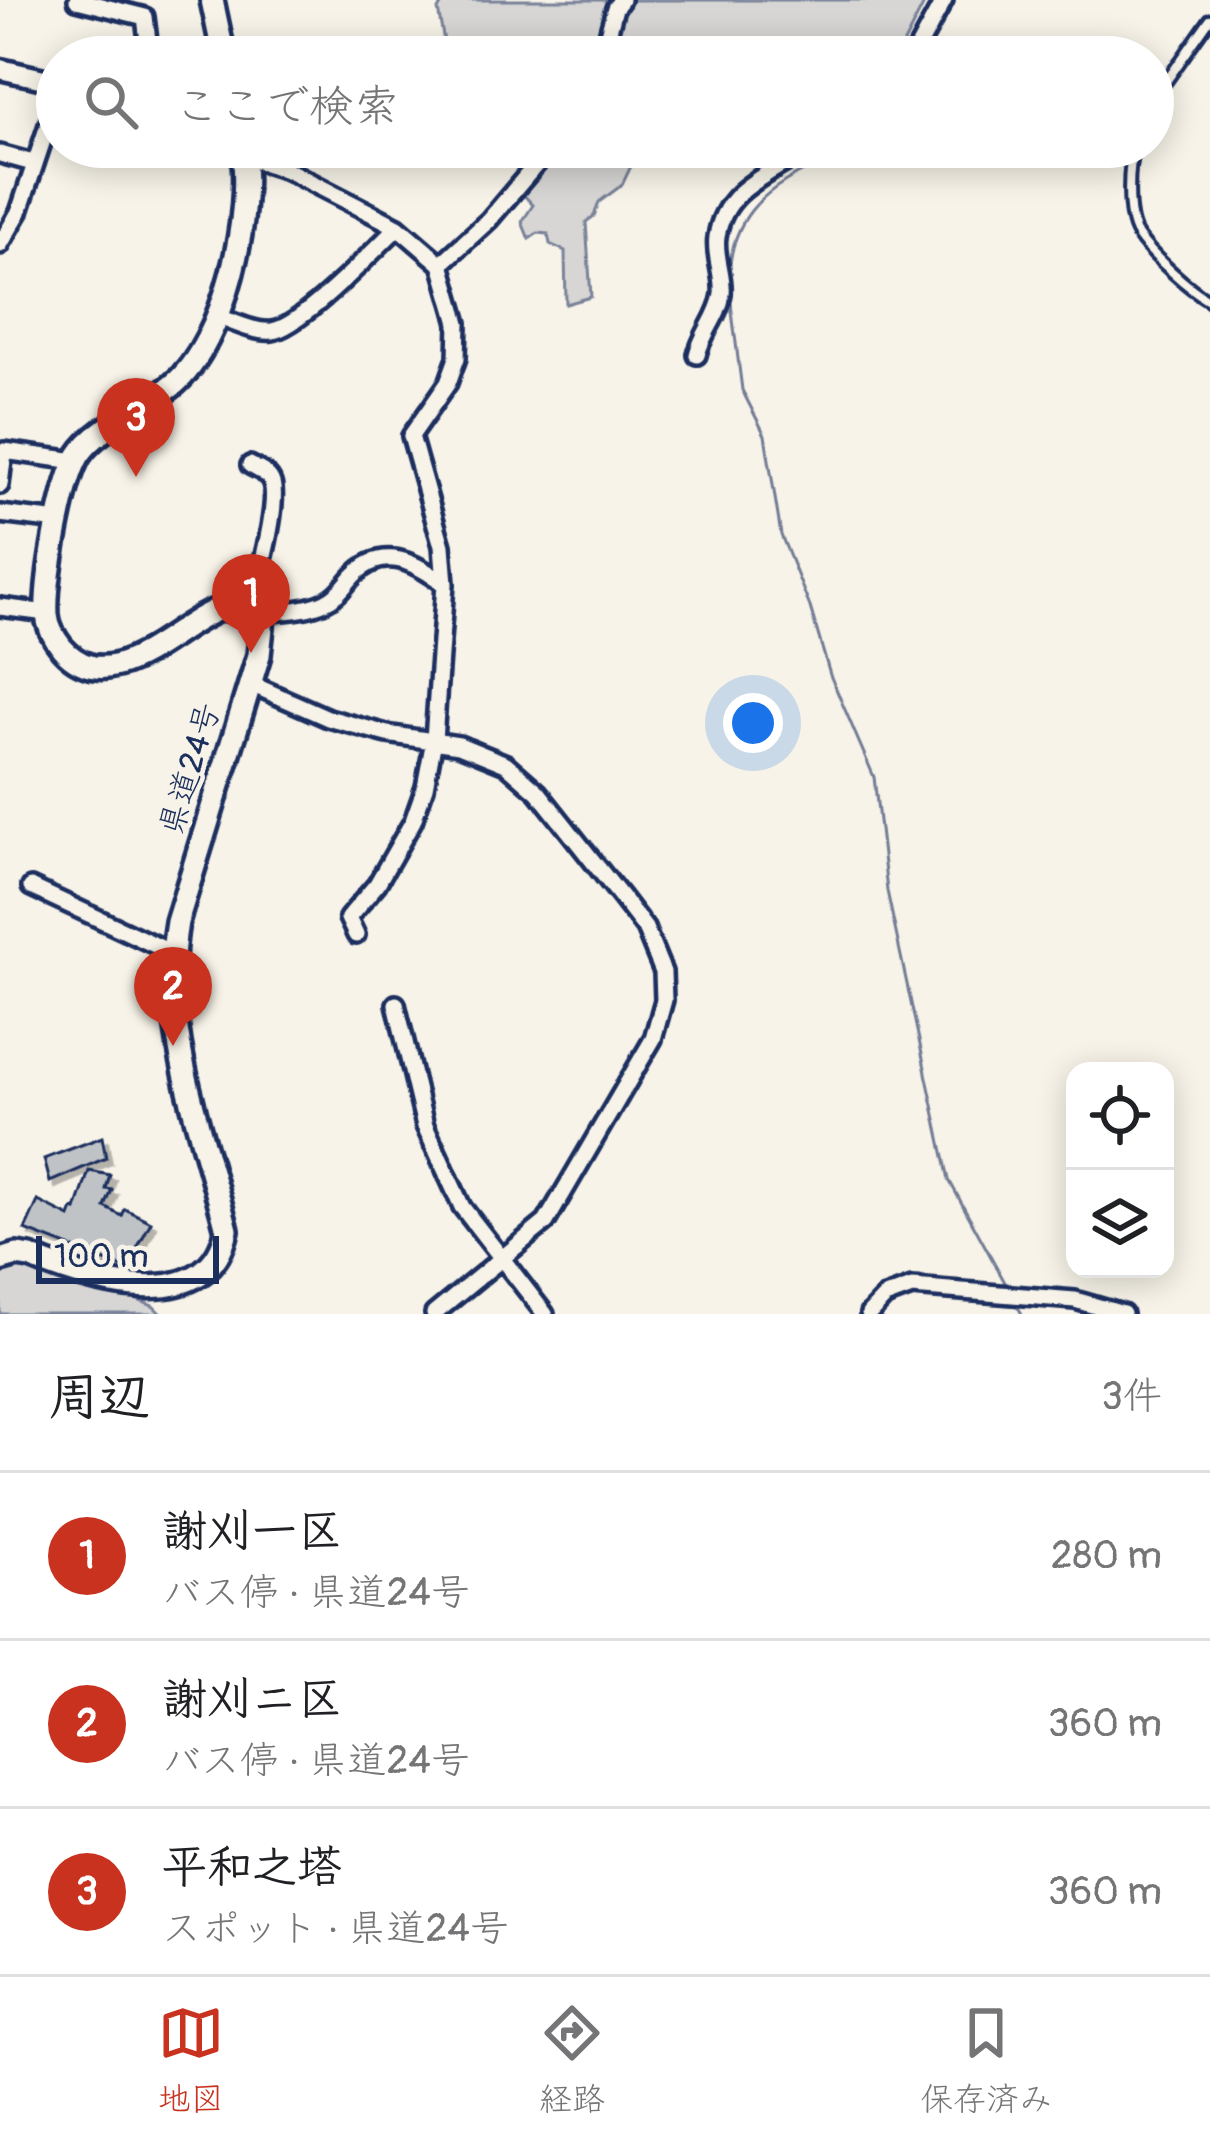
<!DOCTYPE html>
<html lang="ja">
<meta charset="utf-8">
<style>
body{margin:0;font-family:Pangolin,"Klee One",sans-serif;background:#f6f6f6;color:#202124}
.controls{position:absolute;right:36px;bottom:36px;display:grid;overflow:hidden;border-radius:24px;box-shadow:0 6px 30px #0003}
.controls button{width:108px;height:108px;display:grid;place-items:center;padding:0;border:0;border-bottom:3px solid #e0e0e0;background:#fff;color:#202124;font:60px sans-serif}
.scale{position:absolute;left:36px;bottom:30px;width:183px;box-sizing:border-box;padding-left:12px;border:6px solid #1b2f5e;border-top:0;font-size:33px;line-height:42px;white-space:nowrap;color:#1b2f5e;-webkit-text-stroke:9px #f7f3e8;paint-order:stroke}
.you{position:absolute;left:753px;top:723px;width:42px;height:42px;margin:-30px;border:9px solid #fff;border-radius:50%;background:#1a73e8;box-shadow:0 0 0 18px #1a73e833}
.badge{display:grid;place-items:center;width:78px;height:78px;border-radius:50%;background:#c8321e;color:#fff;font-size:39px;font-weight:700}
.pin{position:absolute;translate:-50% -99px;filter:drop-shadow(0 3px 6px #0008)}
.pin::after{content:'';position:absolute;top:63px;width:42px;height:36px;background:inherit;clip-path:polygon(0 0,100% 0,50% 100%)}
.list{margin:0;padding:0;list-style:none}
h2{display:flex;justify-content:space-between;align-items:center;height:156px;margin:0;padding:0 48px;font-size:51px}
h2 small{font-size:39px;font-weight:400;color:#757577}
.list li{display:grid;grid-template-columns:78px 1fr auto;gap:36px;align-items:center;box-sizing:border-box;height:168px;padding:0 48px;border-top:3px solid #e0e0e0}
.list b{display:block;font-size:45px;white-space:nowrap}
.list p{margin:0;font-size:39px;white-space:nowrap;color:#757577}
.list em{font-size:39px;font-style:normal;color:#757577}
.icon{flex:none;width:66px;height:66px;fill:none;stroke:currentColor;stroke-width:2;stroke-linecap:round;stroke-linejoin:round}
.map{position:relative;flex:none;width:1210px;height:1314px;overflow:hidden}
.search{position:absolute;background:#fff;box-shadow:0 6px 30px #0003;left:36px;right:36px;top:36px;height:132px;display:flex;align-items:center;gap:30px;box-sizing:border-box;padding:0 42px;border-radius:66px;color:#757577;font-size:45px}
.sheet{height:660px;background:#fff}
nav{display:flex;justify-content:space-around;align-items:center;box-sizing:border-box;height:168px;border-top:3px solid #e0e0e0;background:#fff;font-size:33px;color:#757577}
nav a{display:grid;justify-items:center;gap:6px}
nav .on{color:#c8321e}
.map>svg:first-child{display:block}
.green{fill:#d7d6d4;stroke:#798299;stroke-width:3}
.lines{fill:none;stroke-linecap:round;stroke-linejoin:round}
.stream{stroke:#727c95;stroke-width:3}
.building{fill:#c0c3c5;stroke:#1b2f5e;stroke-width:3;filter:url(#shadow)}
.service-casing{stroke:#1b2f5e;stroke-width:16}
.minor-casing{stroke:#1b2f5e;stroke-width:24}
.tertiary-casing{stroke:#1b2f5e;stroke-width:27}
.secondary-casing{stroke:#1b2f5e;stroke-width:30}
.service{stroke:#f7f3e8;stroke-width:8}
.minor{stroke:#f7f3e8;stroke-width:15}
.tertiary{stroke:#f7f3e8;stroke-width:18}
.secondary{stroke:#f7f3e8;stroke-width:21}
.labels{text-anchor:middle;dominant-baseline:central;stroke-width:9;stroke-linejoin:round;paint-order:stroke}
.street-label{font-size:33px;fill:#1b2f5e;stroke:#f7f3e8}
</style>
<div class="map">
<svg width="1210" height="1314" viewBox="0 0 1210 1314">
<defs>
<filter id="shadow"><feDropShadow dx="5.5" dy="5.5" stdDeviation="0" flood-color="#0004"/></filter>
</defs>
<rect width="100%" height="100%" fill="#f7f3e8"/>
<filter id="ink" filterUnits="userSpaceOnUse"><feTurbulence type="fractalNoise" baseFrequency=".00833" numOctaves="2"/><feDisplacementMap in="SourceGraphic" scale="24" xChannelSelector="R" yChannelSelector="G"/><feConvolveMatrix kernelMatrix="1 2 1 2 8 2 1 2 1" color-interpolation-filters="sRGB"/></filter>
<g filter="url(#ink)">
<path class="green" d="M444 0H926L902 47 892 57H447L438 10Z
M540 147H649L631 166 622 185 599 202 594 216 586 222 591 297 566 304 565 251 550 244 548 234 538 233 529 239 522 222 533 205 520 191 549 157Z
M30 1257 153 1306 161 1314H0V1260Z"/>
<g class="lines">
<path class="stream" d="M729 281C729 221 761 190 814 166 830 159 844 157 858 147
M730 296 742 390 765 435 781 535 810 607 830 675 874 777 887 891 949 1180 1008 1288
M1015 1302 1022 1314"/>
</g>
<path class="building" d="M102 1137 106 1158 50 1182 44 1159Z
M89 1171 110 1175 106 1189 112 1190 105 1207 122 1216 125 1209 151 1222 126 1269 25 1230 38 1201 70 1217 73 1209 76 1210Z"/>
<g class="lines">
<defs>
<path id="service" d="M1153 100 1210 19
M1134 147C1128 167 1126 216 1137 234 1151 255 1189 289 1210 301"/>
<path id="minor" d="M77 0 145 17 150 57
M602 57 615 8 621 0
M913 57 944 0
M0 154 33 163
M244 156 287 170 398 227 441 264 458 323 457 358 448 383 411 436 442 546 445 584 434 740 425 787 413 821 377 884 348 918 356 935
M0 245 19 212 57 98
M441 264 489 220 551 147
M216 316C232 321 255 333 272 331 300 328 375 249 398 227
M697 355C702 333 719 316 722 294 724 275 714 256 717 237 724 185 776 173 809 147
M0 485 4 451 76 461
M0 514 59 521
M0 607 47 613
M249 607C258 584 279 505 272 483 269 473 258 470 250 465
M260 613C281 611 306 611 325 602 338 596 344 586 353 576 384 544 414 562 445 584
M251 684 328 718 387 734 459 745 506 764 538 792 622 898 645 928 663 972 664 1000 653 1039 546 1222 434 1314
M31 887 172 953
M396 1004 425 1126 462 1207 545 1314
M869 1314 885 1297 912 1287 1075 1300 1123 1314"/>
<path id="tertiary" d="M0 69 57 82"/>
<path id="secondary" d="M212 0 224 57
M0 1260 17 1255 30 1257C104 1288 210 1314 227 1230 202 1130 159 1025 177 922L259 655 263 618C215 560 127 721 62 648 54 638 48 628 47 615 45 581 62 484 79 455 96 428 147 406 173 385 225 342 254 211 242 147"/>
</defs>
<use href="#service" class="service-casing"/>
<use href="#minor" class="minor-casing"/>
<use href="#tertiary" class="tertiary-casing"/>
<use href="#secondary" class="secondary-casing"/>
<use href="#service" class="service"/>
<use href="#minor" class="minor"/>
<use href="#tertiary" class="tertiary"/>
<use href="#secondary" class="secondary"/>
</g>
</g>
<g class="labels">
<g class="street-label">
<text transform="translate(190 769) rotate(-73)">県道24号</text>
</g>
</g>
</svg>
<div class="controls">
<button><svg class="icon" aria-label="locate" viewBox="0 0 24 24"><circle cx="12" cy="12" r="6"/><path d="M12 2v4M12 18v4M2 12h4M18 12h4"/></svg></button>
<button><svg class="icon" aria-label="layers" viewBox="0 0 24 24"><path d="M12 4l9 5-9 5-9-5zM3 14l9 5 9-5"/></svg></button>
</div>
<div class="scale">100 m</div>
<div class="you"></div>
<div class="pin badge" style="left:251px;top:653px">1</div>
<div class="pin badge" style="left:173px;top:1046px">2</div>
<div class="pin badge" style="left:136px;top:477px">3</div>
<div class="search"><svg class="icon" aria-label="search" viewBox="0 0 24 24"><circle cx="10" cy="10" r="6"/><path d="M15 15l6 6"/></svg>ここで検索</div>
</div>
<section class="sheet">
<h2>周辺<small>3件</small></h2>
<ul class="list">
<li><span class="badge">1</span><div><b>謝刈一区</b><p>バス停 · 県道24号</p></div><em>280 m</em></li>
<li><span class="badge">2</span><div><b>謝刈ニ区</b><p>バス停 · 県道24号</p></div><em>360 m</em></li>
<li><span class="badge">3</span><div><b>平和之塔</b><p>スポット · 県道24号</p></div><em>360 m</em></li>
</ul>
</section>
<nav>
<a class="on"><svg class="icon" aria-label="map" viewBox="0 0 24 24"><path d="M3 6l6-2 6 2 6-2v14l-6 2-6-2-6 2zM9 4v14M15 6v14"/></svg>地図</a>
<a><svg class="icon" aria-label="directions" viewBox="0 0 24 24"><path d="M12 3l9 9-9 9-9-9zM9 14v-3h6M13 9l2 2-2 2"/></svg>経路</a>
<a><svg class="icon" aria-label="saved" viewBox="0 0 24 24"><path d="M7 4h10v16l-5-4-5 4z"/></svg>保存済み</a>
</nav>
